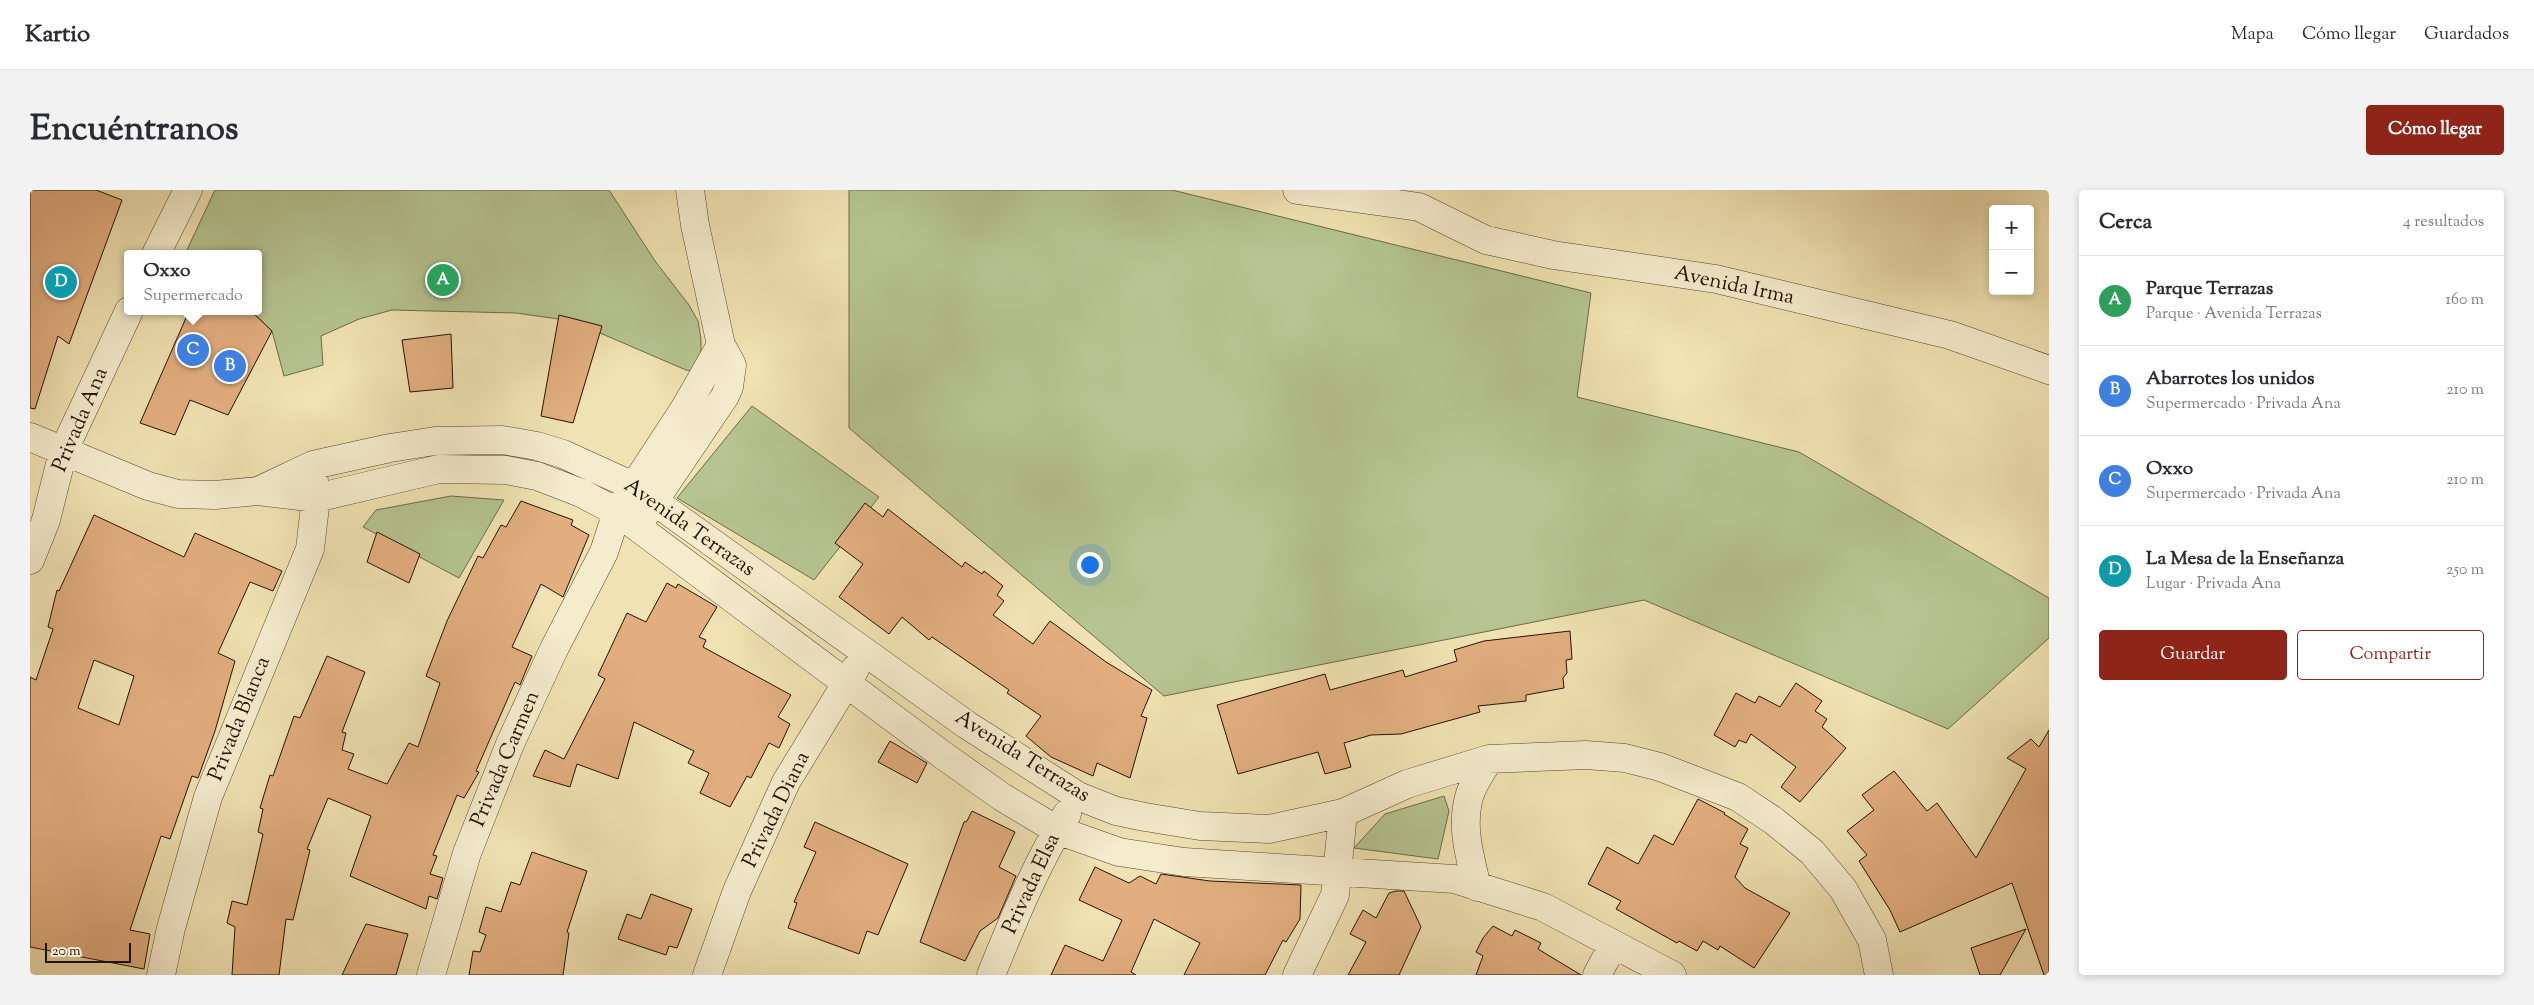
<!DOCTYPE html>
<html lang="es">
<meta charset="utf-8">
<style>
body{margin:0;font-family:"Sorts Mill Goudy",serif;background:#f2f2f3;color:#2b2b33}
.controls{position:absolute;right:15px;top:15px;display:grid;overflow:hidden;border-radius:5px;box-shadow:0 2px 8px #0003}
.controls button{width:45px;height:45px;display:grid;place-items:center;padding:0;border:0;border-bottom:1px solid #e1e1e2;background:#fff;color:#2b2b33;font:25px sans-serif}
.scale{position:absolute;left:15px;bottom:12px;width:86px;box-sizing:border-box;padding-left:5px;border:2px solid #241106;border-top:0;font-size:14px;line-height:18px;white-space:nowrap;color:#241106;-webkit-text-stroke:4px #f5eccd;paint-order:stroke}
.you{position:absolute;left:1059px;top:374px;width:18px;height:18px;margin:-12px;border:4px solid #fff;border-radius:50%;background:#1a73e8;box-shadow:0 0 0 8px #1a73e833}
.badge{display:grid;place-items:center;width:32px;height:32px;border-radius:50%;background:#8f2418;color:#fff;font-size:16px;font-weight:700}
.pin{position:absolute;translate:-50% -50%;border:2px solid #fff;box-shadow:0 1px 5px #0006}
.popup{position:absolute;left:94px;top:60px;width:138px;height:65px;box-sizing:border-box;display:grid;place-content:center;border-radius:5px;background:#fff;filter:drop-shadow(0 1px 4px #0005);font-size:16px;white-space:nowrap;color:#7c7c81}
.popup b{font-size:19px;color:#2b2b33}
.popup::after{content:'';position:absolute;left:50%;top:100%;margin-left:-10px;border:10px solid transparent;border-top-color:#fff}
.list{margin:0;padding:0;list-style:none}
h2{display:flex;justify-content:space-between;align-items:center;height:65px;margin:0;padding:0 20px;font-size:21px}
h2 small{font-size:16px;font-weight:400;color:#7c7c81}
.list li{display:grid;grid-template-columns:32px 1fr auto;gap:15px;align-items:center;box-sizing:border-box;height:90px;padding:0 20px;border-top:1px solid #e1e1e2}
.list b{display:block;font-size:19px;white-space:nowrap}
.list p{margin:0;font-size:16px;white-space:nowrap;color:#7c7c81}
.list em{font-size:16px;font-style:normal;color:#7c7c81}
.actions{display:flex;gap:10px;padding:15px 20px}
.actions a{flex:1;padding:11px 0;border:1px solid #8f2418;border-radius:5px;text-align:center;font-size:18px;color:#8f2418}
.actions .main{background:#8f2418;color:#fff}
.map{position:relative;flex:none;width:2019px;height:785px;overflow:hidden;border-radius:5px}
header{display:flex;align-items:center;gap:30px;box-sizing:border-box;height:70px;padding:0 25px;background:#fff;border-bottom:1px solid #e1e1e2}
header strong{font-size:24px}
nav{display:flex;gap:28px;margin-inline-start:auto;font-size:18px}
.intro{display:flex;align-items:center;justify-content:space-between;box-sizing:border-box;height:120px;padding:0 30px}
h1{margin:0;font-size:35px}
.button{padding:12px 22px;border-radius:5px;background:#8f2418;color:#fff;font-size:18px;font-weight:700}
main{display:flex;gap:30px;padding:0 30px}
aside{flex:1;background:#fff;border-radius:5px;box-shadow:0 2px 8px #0003}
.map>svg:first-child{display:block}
.green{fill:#b5c490;stroke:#6c6a4b}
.building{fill:#e2ae7f;stroke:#241106;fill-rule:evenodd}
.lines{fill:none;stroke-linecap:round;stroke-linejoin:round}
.minor-casing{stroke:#574531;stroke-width:29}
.minor{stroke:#f5eccd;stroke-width:28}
.labels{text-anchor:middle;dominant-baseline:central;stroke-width:4;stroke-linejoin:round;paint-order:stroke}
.street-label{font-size:21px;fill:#241106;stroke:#f5eccd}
</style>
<header>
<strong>Kartio</strong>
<nav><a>Mapa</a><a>Cómo llegar</a><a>Guardados</a></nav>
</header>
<div class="intro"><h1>Encuéntranos</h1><a class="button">Cómo llegar</a></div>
<main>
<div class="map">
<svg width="2019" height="785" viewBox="0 0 2019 785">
<rect width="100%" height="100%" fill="#f0e2b2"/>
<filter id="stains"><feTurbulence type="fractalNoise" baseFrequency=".004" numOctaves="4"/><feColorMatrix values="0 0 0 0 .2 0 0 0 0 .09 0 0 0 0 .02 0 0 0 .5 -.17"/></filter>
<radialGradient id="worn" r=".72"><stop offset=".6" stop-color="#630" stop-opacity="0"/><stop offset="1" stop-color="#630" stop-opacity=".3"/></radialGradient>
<path class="green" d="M185 0H579L625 71 659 115 668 131 671 149V171L663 181 656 180 542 131 486 123 362 120 329 129 291 146 293 175 254 186 242 141 221 121H228V64H158L156 62Z
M819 0H1142L1561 103 1547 207 1769 262 2019 408V448L1918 539 1614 410 1134 506 819 238Z
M722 216 849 307 784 390 647 308Z
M421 306 474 310 429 388 333 337 346 320Z
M1414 606 1419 621 1408 669 1324 658 1355 624Z"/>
<path class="building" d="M0 0H66L92 10 39 154 28 146 5 219 0 218Z
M159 121H221L242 141 198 225 160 210 145 245 110 233Z
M529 125 572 136 543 233 511 226Z
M421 144 423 198 380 202 372 150Z
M491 311 543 330 541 335 559 345 533 407 511 394 482 457 502 466 490 495 485 492 446 581 449 582 434 608 427 605 403 665 407 666 400 684 413 688 407 709 399 706 396 719 320 686 341 626 298 608 277 659 280 660 263 730 256 729 249 785H202L205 737 197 733 202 711 217 715 233 644 228 642 233 619 230 618 240 585 243 586 264 526 270 528 297 466 335 482 312 542 316 543 312 560 324 564 318 579 357 594 379 553 388 557 410 493 396 486 417 431 448 366 453 368 471 335 476 337Z
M835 313 853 327 858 319 932 377 935 372 952 384 954 381 973 396 967 405 974 411 963 425 1003 454 1020 431 1076 472 1122 500 1111 526 1117 528 1100 588 1067 573 1063 586 1021 567 996 546 1011 526 977 503 979 500 902 447 899 450 872 427 859 444 809 407 833 374 805 353Z
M64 325 154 367 165 343 252 381 243 401 220 392 188 463 205 471 185 541 168 588 162 586 140 649 131 646 100 740 120 744 114 779 0 757V487L6 490 23 439 18 437 27 400 29 401ZM64 470 104 486 89 535 48 518Z
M347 342 390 364 379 393 337 372Z
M637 393 646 398 648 394 687 417 669 447 676 450 673 457 761 505 748 527 760 534 749 558 739 553 721 588 717 586 700 617 670 603 679 583 658 573 664 561 604 532 588 589 547 574 540 597 503 586 515 560 534 569 575 489 568 485 597 423 616 432Z
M1540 441 1542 469 1536 470 1537 483 1533 488 1534 498 1496 505V511L1448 516 1450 522 1371 544 1341 545 1314 553 1321 577 1295 584 1288 562 1208 584 1187 515 1295 484 1300 500 1373 480 1375 487 1427 471 1424 460 1454 451Z
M1766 493 1792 511 1785 521 1797 529 1792 537 1816 558 1770 612 1751 597 1766 577 1721 544 1716 553 1709 550 1705 557 1684 545 1706 503 1725 513 1729 506 1750 517Z
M2019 540V785H2014L1982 693 1870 742 1860 720 1829 671 1837 665 1817 641 1844 620 1832 605 1864 581 1897 621 1907 613 1946 668 1996 579 1977 568 2001 549 2009 557Z
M860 551 897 573 887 593 848 572Z
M1668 609 1695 623 1694 624 1718 639 1710 654 1718 658 1705 687 1715 698 1760 723 1724 778 1690 756 1688 760 1673 751 1667 761 1649 751 1647 753 1586 719 1591 711 1558 694 1577 657 1608 674 1624 645 1643 655Z
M942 621 985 642 969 677 986 686 968 728 950 741 935 771 890 752 934 632 937 631Z
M785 632 878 674 848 745 837 741 829 764 758 738 767 713 764 712 786 662 774 657Z
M502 662 557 681 537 742 539 743 533 785H439L443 761 450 762 456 745 449 742 456 717 471 722 481 692 490 695Z
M1065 677 1099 693 1110 686 1126 694 1131 684 1180 691 1271 695 1270 729 1256 752 1253 750 1235 785H1154L1170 753 1124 729 1101 782 1106 785H1021L1035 755 1073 771 1092 730 1049 710Z
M1366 701H1374L1391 737 1369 785H1318L1336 752 1320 744 1333 720 1346 728 1359 703Z
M621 704 662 719 647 758 639 756 636 765 588 749 597 724 611 729Z
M336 734 378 744 366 785H312Z
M1463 736 1482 746 1485 740 1511 753 1508 759 1551 785H1446L1453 766 1446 762 1453 748Z
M1996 739 1970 785H1950L1941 758Z"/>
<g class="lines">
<defs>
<path id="minor" d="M1267 0 1389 17 1456 50 1523 65 1686 89 1920 145 2019 180
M126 64 158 0
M0 247 118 296 148 304 185 305 228 301 286 308 409 279 476 280 507 286 551 303 587 322 914 566 972 607 1027 640 1089 662 1154 672 1424 689 1513 717 1642 785
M228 301 283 275 360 258 405 251 472 250 507 256 533 264 603 296 937 535 1048 606 1086 621 1115 627 1170 636 1239 639 1313 623 1377 594 1459 569 1556 565 1595 568 1630 577 1708 607 1744 631 1782 662 1813 699 1842 750 1849 785
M614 326 695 206 699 197 702 175 691 155 665 35 660 0
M0 370 16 330 33 262 99 121
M1447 697C1440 667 1430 635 1440 604 1444 592 1453 580 1459 569
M131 785 141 738 178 607 280 359 286 308 284 291
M401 785 437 663 480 554 524 459 574 362 587 322 655 218 691 155
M677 785 707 701 756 592 825 479
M961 785C983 731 1006 674 1037 624
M1267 785 1305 705 1313 623
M1567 785 1583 755"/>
</defs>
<use href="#minor" class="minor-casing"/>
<use href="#minor" class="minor"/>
</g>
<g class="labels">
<g class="street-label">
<text transform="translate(1704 96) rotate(12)">Avenida Irma</text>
<text transform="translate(51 230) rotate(-67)">Privada Ana</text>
<text transform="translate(659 338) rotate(35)">Avenida Terrazas</text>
<text transform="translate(210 529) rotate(-68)">Privada Blanca</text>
<text transform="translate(992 567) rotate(32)">Avenida Terrazas</text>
<text transform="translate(476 569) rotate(-67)">Privada Carmen</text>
<text transform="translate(747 620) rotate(-64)">Privada Diana</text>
<text transform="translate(1002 694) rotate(-65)">Privada Elsa</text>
</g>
</g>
<rect width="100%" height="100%" filter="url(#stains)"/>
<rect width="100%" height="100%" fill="url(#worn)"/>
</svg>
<div class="controls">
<button>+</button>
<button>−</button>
</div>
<div class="scale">20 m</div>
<div class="you"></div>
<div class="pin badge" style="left:413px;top:90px;background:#2e9e5b">A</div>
<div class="pin badge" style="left:200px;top:176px;background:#3f7fe0">B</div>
<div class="pin badge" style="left:163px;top:160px;background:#3f7fe0">C</div>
<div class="popup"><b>Oxxo</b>Supermercado</div>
<div class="pin badge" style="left:31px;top:92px;background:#0f9aa8">D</div>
</div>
<aside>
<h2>Cerca<small>4 resultados</small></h2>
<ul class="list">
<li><span class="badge" style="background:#2e9e5b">A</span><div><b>Parque Terrazas</b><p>Parque · Avenida Terrazas</p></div><em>160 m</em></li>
<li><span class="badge" style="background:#3f7fe0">B</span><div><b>Abarrotes los unidos</b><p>Supermercado · Privada Ana</p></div><em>210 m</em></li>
<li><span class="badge" style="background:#3f7fe0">C</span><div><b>Oxxo</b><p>Supermercado · Privada Ana</p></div><em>210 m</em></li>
<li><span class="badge" style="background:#0f9aa8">D</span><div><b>La Mesa de la Enseñanza</b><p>Lugar · Privada Ana</p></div><em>250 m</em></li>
</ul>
<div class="actions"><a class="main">Guardar</a><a>Compartir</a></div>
</aside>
</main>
